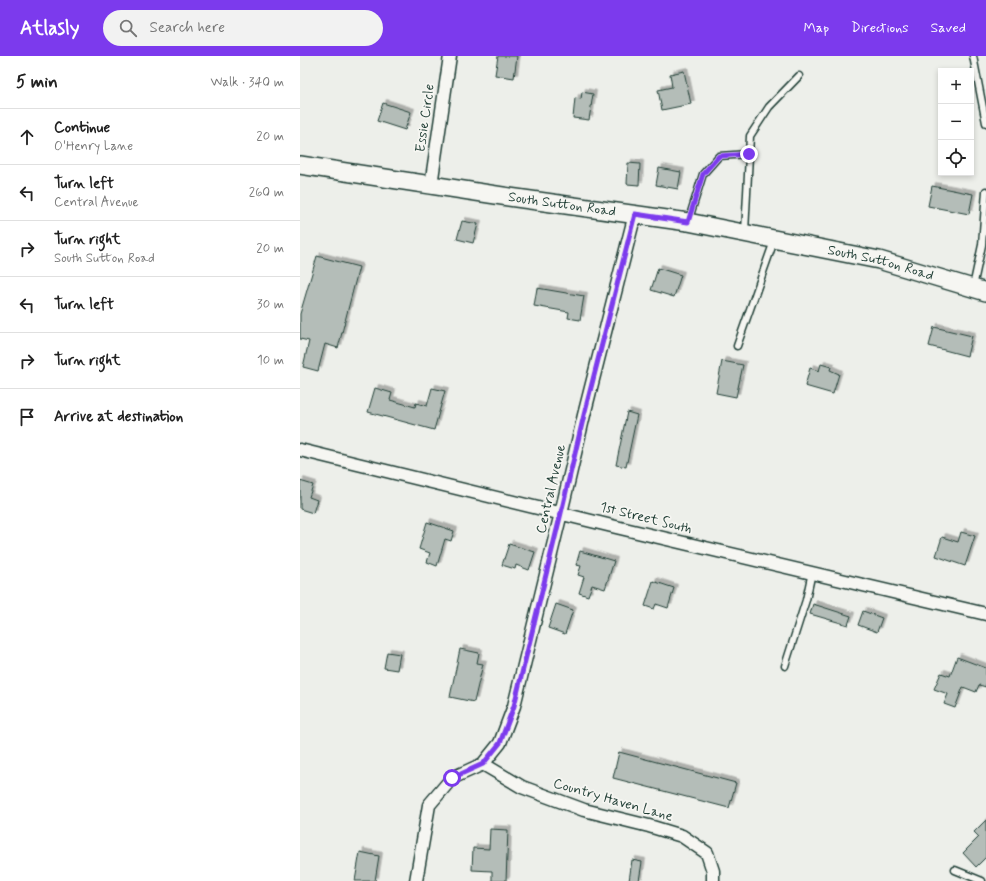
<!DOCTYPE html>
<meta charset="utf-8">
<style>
body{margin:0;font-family:Mynerve,sans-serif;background:#f2f2f2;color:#222}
.controls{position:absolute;right:12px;top:12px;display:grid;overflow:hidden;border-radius:0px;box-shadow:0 2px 6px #0003}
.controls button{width:36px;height:36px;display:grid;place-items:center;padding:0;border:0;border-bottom:1px solid #e0e0e0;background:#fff;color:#222;font:20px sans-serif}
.stop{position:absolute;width:12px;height:12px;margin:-9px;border:3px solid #7c3aed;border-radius:50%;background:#fff}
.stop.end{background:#7c3aed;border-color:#fff;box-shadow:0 1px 4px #0008}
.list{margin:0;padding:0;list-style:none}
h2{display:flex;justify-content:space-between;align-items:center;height:52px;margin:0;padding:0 16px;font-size:17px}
h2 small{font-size:13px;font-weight:400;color:#767676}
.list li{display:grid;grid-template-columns:26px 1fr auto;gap:12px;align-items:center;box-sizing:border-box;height:56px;padding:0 16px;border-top:1px solid #e0e0e0}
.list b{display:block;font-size:15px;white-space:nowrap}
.list p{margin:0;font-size:13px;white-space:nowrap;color:#767676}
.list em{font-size:13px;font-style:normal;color:#767676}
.icon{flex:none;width:22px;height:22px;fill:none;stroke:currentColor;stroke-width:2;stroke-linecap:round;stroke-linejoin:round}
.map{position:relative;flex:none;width:686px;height:825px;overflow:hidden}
header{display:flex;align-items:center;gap:24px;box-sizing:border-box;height:56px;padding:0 20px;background:#7c3aed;color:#fff}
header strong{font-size:19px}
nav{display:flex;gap:22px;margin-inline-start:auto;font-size:14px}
.search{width:280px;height:36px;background:#f2f2f2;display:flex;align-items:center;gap:10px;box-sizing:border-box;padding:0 14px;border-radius:22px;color:#767676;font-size:15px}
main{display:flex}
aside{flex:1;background:#fff}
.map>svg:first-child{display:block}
.building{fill:#b4bdb8;stroke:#1f3d34;filter:url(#shadow)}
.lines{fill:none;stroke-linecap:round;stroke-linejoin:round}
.lane-casing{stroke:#1f3d34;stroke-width:9}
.street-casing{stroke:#1f3d34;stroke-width:15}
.secondary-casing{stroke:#1f3d34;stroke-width:20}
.lane{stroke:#f6f6f2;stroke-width:6}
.street{stroke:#f6f6f2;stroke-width:12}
.secondary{stroke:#f6f6f2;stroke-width:17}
.route{stroke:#7c3aed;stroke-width:5}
.labels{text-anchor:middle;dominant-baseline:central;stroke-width:3.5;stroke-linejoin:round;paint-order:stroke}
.street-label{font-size:14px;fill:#1f3d34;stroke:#f6f6f2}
</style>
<header>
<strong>Atlasly</strong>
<div class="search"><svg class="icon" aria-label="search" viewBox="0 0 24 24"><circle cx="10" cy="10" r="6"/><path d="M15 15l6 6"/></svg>Search here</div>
<nav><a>Map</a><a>Directions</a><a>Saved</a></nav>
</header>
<main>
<aside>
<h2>5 min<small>Walk · 340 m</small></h2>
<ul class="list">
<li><svg class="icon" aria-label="ahead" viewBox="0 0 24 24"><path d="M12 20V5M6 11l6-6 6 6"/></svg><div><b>Continue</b><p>O'Henry Lane</p></div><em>20 m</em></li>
<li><svg class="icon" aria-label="left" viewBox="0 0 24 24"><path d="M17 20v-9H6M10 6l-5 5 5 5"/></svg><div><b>Turn left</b><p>Central Avenue</p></div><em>260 m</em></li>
<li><svg class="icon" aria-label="right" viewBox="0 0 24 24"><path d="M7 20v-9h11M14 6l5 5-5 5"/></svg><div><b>Turn right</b><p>South Sutton Road</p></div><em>20 m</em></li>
<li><svg class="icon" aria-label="left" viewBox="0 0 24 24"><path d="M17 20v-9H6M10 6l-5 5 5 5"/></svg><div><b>Turn left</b></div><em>30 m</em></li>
<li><svg class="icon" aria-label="right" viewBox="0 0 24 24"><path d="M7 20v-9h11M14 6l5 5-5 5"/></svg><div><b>Turn right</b></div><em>10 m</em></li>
<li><svg class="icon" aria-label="arrive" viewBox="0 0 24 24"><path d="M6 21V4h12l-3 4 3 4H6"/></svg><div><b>Arrive at destination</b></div></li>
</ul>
</aside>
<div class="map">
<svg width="686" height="825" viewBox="0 0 686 825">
<defs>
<filter id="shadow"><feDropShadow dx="3.5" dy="-3.5" stdDeviation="0" flood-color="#0004"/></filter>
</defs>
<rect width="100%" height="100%" fill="#edefea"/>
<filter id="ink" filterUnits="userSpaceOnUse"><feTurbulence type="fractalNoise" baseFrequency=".025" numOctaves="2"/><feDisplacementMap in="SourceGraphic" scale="8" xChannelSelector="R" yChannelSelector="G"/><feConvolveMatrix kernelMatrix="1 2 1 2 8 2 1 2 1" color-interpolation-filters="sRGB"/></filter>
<g filter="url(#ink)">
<path class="building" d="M198 0H217L214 22 195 19Z
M384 15 391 48 362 54 358 34 372 31 370 18Z
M282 36 293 38 289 64 273 62 275 42 281 43Z
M83 47 111 56 105 74 77 65Z
M328 107 340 108 339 129 327 128Z
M359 112 381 116 378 133 356 129Z
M632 130 673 138 669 158 628 150Z
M162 165 178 168 173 187 157 183Z
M17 200 59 211 38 292 25 288 18 315 3 311 9 285 0 283V258Z
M358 212 381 219 374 241 351 234Z
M237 232 284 240 280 264 268 262 269 256 234 250Z
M634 271 672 280 667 300 629 290Z
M422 305 443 309 436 341 416 337Z
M521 308 531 311 530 314 539 318 533 338 505 330 510 312 519 315Z
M75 332 92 337 90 344 115 351 116 347 127 350 132 332 145 335 134 374 68 356Z
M327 356 337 359 326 411 316 409Z
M0 425 13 429 9 441 17 444 13 457 0 453Z
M127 466 154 475 151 485 145 483 137 510 127 506 130 497 119 493Z
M661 476 675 480 665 510 636 500 642 481 658 486Z
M209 488 235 496 229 514 216 509 215 513 202 509Z
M280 495 314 505 305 533 292 529 288 540 279 537 284 521 278 519 281 510 276 509Z
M353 525 374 532 368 552 356 548 354 553 345 550Z
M256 548 273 554 265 578 248 572Z
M513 548 551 560 548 569 510 558Z
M563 555 582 562 577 576 558 569Z
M160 593 179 597 177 607 183 608 174 646 150 641Z
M87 596 100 598 97 614 84 612Z
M657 601 686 612V631L679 629 676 636 663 631 655 652 644 648 648 638 634 633 641 617 650 620Z
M319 696 436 727 429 752 313 722Z
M686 764V801L676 811 663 797 679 781 674 776Z
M190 773 208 774 206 825H192V815L172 814 173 792 189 793Z
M60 796 79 800 75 825H55Z
M332 804 342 806 339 825H329Z"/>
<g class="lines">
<defs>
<path id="lane" d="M673 0 686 67
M388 166 403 118 419 100 449 98
M445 176 450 80 469 51 499 20
M673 231 682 189 686 135
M437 290 474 185
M485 610 506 544 512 516
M655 814 682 825"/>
<path id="street" d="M131 129 150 0
M0 394 316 471 686 558
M183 708 222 731 284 754 349 770 382 780 407 797 413 815V825
M116 825 129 749 152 722 183 708 200 687 214 650 261 457 284 359 335 158"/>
<g id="secondary">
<path id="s1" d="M0 109 209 141 388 166 579 204 686 236"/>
</g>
</defs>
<use href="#lane" class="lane-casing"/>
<use href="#street" class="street-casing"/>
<use href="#secondary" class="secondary-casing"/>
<use href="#lane" class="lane"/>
<use href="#street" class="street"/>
<use href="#secondary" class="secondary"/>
</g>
</g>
<g class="lines" filter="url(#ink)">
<path class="route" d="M152 722 183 708 200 687 214 650 261 457 284 359 335 158 388 166 403 118 419 100 449 98"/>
</g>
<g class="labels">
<g class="street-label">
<text transform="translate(125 62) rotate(-82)">Essie Circle</text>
<text stroke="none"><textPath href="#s1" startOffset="265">South Sutton Road</textPath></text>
<text stroke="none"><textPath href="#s1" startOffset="589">South Sutton Road</textPath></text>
<text transform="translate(251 433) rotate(-77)">Central Avenue</text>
<text transform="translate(346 462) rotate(14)">1st Street South</text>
<text transform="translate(313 744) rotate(16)">Country Haven Lane</text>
</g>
</g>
</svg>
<div class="controls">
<button>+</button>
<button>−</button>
<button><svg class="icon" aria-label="locate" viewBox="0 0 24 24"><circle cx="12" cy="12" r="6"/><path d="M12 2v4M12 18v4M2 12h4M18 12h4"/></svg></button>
</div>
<div class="stop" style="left:152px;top:722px"></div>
<div class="stop end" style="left:449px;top:98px"></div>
</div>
</main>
